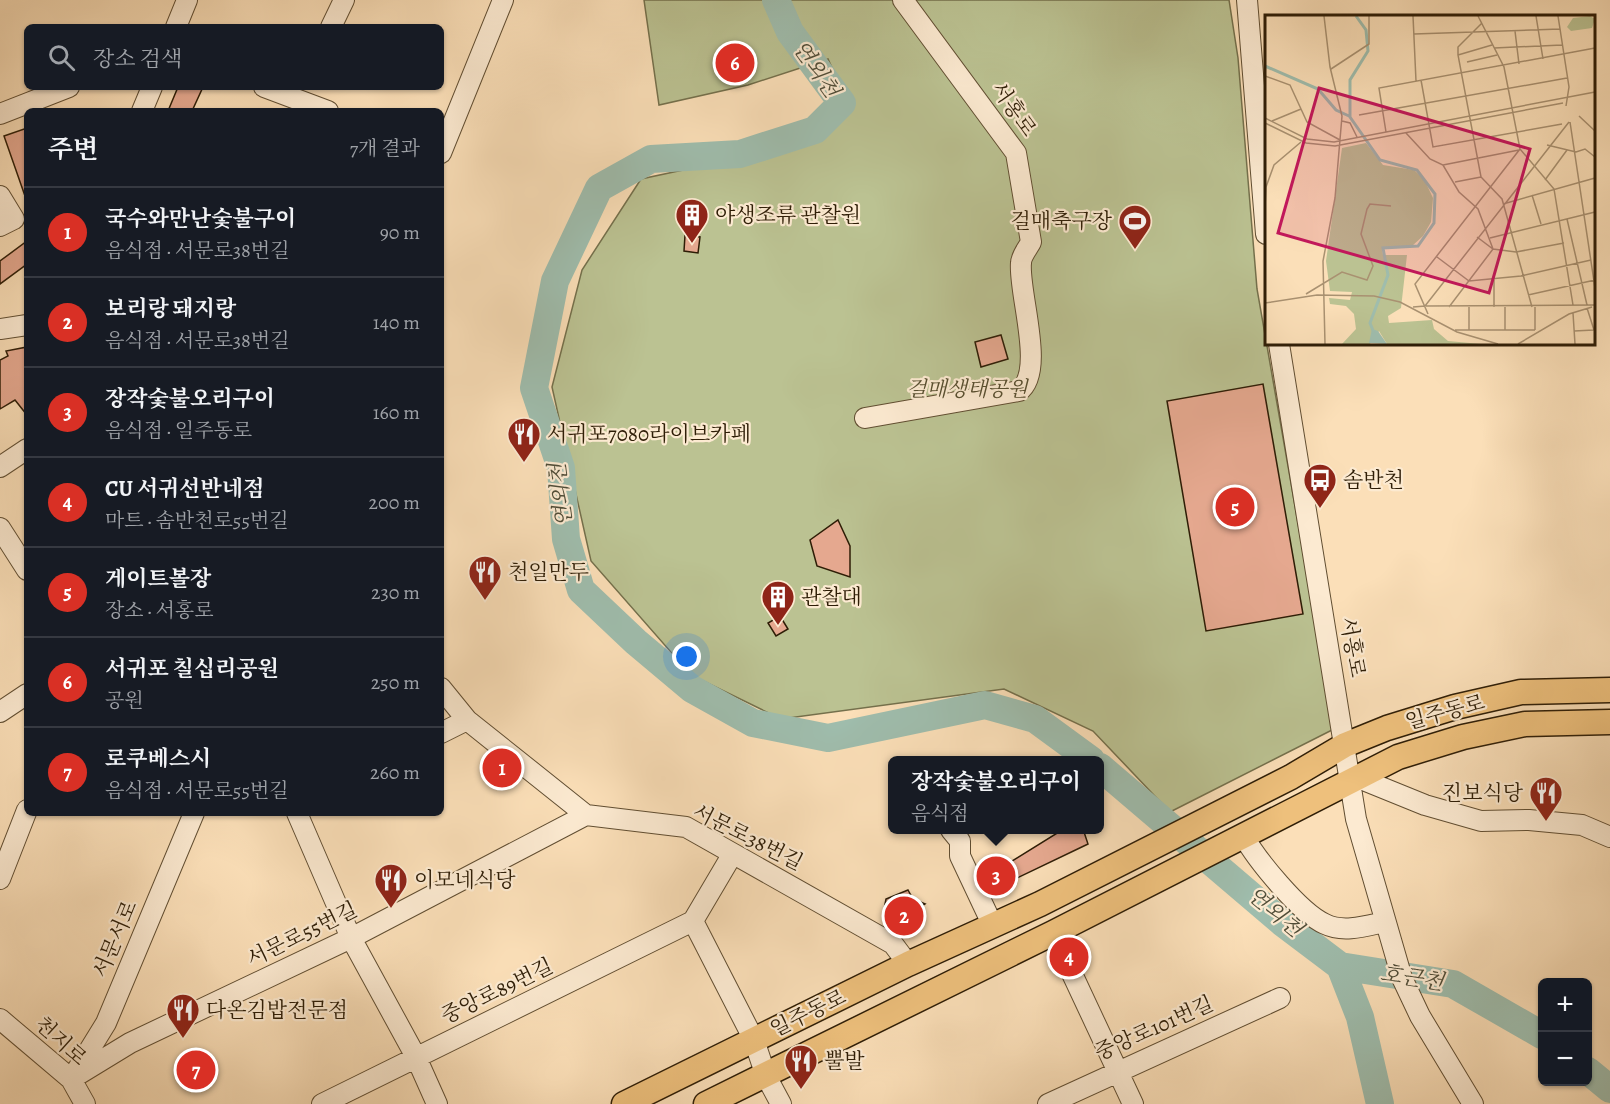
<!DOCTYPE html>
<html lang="ko">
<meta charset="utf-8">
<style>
body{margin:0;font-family:Alegreya,"Noto Serif KR",serif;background:#242831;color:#f1f3f6}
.controls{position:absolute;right:18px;bottom:18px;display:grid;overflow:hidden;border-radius:9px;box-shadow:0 2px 4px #0004}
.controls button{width:54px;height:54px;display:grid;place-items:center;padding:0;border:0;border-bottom:2px solid #363941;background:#171b24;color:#f1f3f6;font:30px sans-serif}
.you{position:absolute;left:687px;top:657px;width:21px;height:21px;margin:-15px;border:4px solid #fff;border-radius:50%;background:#1a73e8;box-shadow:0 0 0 9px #1a73e833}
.badge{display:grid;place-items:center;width:39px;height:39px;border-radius:50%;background:#d93025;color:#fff;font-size:20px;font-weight:700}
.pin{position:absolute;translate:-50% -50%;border:3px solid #fff;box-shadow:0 2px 6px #0006}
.popup{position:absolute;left:888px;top:756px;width:216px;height:78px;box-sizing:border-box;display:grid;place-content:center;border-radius:9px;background:#171b24;filter:drop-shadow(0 2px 4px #0005);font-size:20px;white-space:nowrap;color:#9ea1a6}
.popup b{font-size:22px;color:#f1f3f6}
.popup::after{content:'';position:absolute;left:50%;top:100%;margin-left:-12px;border:12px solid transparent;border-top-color:#171b24}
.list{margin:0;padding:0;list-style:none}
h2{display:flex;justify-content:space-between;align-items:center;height:78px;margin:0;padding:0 24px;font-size:26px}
h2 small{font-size:20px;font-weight:400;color:#9ea1a6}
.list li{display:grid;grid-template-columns:39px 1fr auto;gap:18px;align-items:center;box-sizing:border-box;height:90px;padding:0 24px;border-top:2px solid #363941}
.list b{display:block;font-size:22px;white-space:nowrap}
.list p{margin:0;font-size:20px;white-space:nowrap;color:#9ea1a6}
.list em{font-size:20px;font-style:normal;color:#9ea1a6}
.icon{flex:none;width:33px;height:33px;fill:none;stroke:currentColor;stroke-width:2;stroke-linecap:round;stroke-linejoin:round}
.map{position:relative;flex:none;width:1610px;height:1104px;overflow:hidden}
.search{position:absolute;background:#171b24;box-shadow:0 2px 4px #0004;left:24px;top:24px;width:420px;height:66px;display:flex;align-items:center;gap:15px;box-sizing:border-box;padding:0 21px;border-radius:9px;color:#9ea1a6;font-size:22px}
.panel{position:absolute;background:#171b24;box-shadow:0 2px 4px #0004;left:24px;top:108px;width:420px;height:708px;border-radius:9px}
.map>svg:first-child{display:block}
.green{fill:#bbc292;stroke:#74704c;stroke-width:1.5}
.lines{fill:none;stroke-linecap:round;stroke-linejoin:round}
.river{stroke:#9fbdad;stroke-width:28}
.building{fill:#e5a88f;stroke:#2e1d06;stroke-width:1.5}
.minor-casing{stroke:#614e32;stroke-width:22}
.major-casing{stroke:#2e1d06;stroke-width:27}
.minor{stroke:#fcead1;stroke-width:20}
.major{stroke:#eec07c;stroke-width:24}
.labels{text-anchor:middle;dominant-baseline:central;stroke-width:4.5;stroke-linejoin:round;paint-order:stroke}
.street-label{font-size:21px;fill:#2e1d06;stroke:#fcead1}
.poi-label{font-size:21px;fill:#2e1d06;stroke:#fcead1;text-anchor:start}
.park-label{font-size:21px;font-style:italic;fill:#584f30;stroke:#fcead1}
.water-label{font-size:22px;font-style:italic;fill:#504d38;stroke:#fcead1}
.inset-river{fill:none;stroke:#9fbdad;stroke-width:3}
.inset-road{fill:none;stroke:#a99171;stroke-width:1.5}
.view{fill:#c2185b;fill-opacity:0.15;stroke:#c2185b;stroke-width:3}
.inset-edge{fill:none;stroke:#2e1d06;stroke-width:3}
</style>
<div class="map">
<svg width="1610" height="1104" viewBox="0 0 1610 1104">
<rect width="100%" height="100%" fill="#fbdfb8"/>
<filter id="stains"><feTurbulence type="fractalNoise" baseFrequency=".00333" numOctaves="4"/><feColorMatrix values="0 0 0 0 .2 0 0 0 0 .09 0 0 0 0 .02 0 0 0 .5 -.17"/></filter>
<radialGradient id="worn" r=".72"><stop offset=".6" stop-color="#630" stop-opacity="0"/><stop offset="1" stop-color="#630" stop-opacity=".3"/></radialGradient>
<path class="green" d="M644 0H1229L1238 58 1257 289 1334 729 1170 812 1093 731 1004 689 781 719 691 675 591 561 552 387 582 270 641 179 781 149 850 107 828 59 748 85 659 105Z"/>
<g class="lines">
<path class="river" d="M776 0 790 32 842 103 815 130 740 154 651 159 599 188 555 281 534 388 561 468 566 539 581 590 636 642 692 689 753 723 828 738 985 705 1035 719 1091 760
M1100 767 1283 923 1340 966 1360 1017 1380 1104
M1340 966 1453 984 1542 1035
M1588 1071 1610 1089"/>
</g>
<path class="building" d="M178 87H203L192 111H168Z
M27 128V196H25L4 136Z
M685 235 700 237 698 253 684 251Z
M27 241V264L0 284V261Z
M1001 335 1008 359 981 367 975 342Z
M27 347V415L15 400 0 409V360L8 356 6 351Z
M1263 384 1303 614 1206 631 1167 401Z
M838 520 850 546V577L817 566 810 540Z
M780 616 788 629 776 636 768 623Z
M1062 830 1084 832 1088 844 990 891 980 870 1007 858 1009 863Z
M908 890 913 899 925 904 917 909 924 923 903 933 899 925 896 928 884 909 886 899Z"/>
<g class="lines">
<defs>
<path id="minor" d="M1247 0 1266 234
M176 27 187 0
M331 27 344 0
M264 87 328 111
M142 111 152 87
M0 114 69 87
M441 153 503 0
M0 196 14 219 0 226
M0 329 27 325
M1279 344 1356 819 1402 978 1420 1016 1473 1104
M865 418 1019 391C1046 372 1018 292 1021 263 1021 256 1028 248 1031 242L1016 153 903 0
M0 467 27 449
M0 528 27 570
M441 688 467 720 586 815 686 827 893 944 908 964
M0 712 27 694
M441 733 467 720
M1356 777 1425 805 1481 821 1529 820 1582 825 1610 837
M297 813 351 938 416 1057 437 1104
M951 830 960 841V856L993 926
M1243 835C1256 859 1300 913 1325 924 1343 933 1366 926 1384 922
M0 879 27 810
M693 921 732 855
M1053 933 1133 1104
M0 1019 71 1079 85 1104
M74 1075 106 1023 194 813
M71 1079 130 1043 351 938 586 815
M322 1104 693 921 754 1040 766 1076 781 1104
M1048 1104 1280 998"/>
<path id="major" d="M624 1104 908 964 1040 904 1291 777 1345 745 1387 728 1455 707 1521 692 1610 690
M706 1104 1053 933 1398 757 1463 737 1525 724 1610 722"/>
</defs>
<use href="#minor" class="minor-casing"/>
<use href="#major" class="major-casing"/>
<use href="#minor" class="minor"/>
<use href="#major" class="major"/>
</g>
<defs>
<symbol id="building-pin" viewBox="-11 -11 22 30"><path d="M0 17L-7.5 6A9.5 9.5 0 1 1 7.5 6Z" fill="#8f2418" stroke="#fcead1"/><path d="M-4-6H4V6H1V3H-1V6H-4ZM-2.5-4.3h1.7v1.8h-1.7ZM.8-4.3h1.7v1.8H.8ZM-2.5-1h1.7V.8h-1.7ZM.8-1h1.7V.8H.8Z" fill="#fff"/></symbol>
<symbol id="stadium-pin" viewBox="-11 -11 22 30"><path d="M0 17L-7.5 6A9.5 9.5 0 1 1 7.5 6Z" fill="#8f2418" stroke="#fcead1"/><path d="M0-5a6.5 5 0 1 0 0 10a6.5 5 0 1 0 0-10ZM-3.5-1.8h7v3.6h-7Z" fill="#fff"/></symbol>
<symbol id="restaurant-pin" viewBox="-11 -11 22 30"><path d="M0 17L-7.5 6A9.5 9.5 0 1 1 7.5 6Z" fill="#8f2418" stroke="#fcead1"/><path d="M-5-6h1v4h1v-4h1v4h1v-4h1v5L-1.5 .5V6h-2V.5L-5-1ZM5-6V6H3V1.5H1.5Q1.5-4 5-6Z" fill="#fff"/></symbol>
<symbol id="bus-pin" viewBox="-11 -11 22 30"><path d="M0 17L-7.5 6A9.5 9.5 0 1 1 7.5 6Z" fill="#8f2418" stroke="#fcead1"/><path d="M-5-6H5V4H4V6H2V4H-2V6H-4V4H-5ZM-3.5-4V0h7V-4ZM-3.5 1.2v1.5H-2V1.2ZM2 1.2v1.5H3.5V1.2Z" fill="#fff"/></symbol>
</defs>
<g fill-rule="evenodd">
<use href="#building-pin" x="673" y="196" width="38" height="52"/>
<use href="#stadium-pin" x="1116" y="202" width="38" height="52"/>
<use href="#restaurant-pin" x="505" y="415" width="38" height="52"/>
<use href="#bus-pin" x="1301" y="461" width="38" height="52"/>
<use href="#restaurant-pin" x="466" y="553" width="38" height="52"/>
<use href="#building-pin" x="759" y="578" width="38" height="52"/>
<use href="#restaurant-pin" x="1527" y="774" width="38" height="52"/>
<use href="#restaurant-pin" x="372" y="861" width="38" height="52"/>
<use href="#restaurant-pin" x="164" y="991" width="38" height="52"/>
<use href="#restaurant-pin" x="782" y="1042" width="38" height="52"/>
</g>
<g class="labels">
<g class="street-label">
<text transform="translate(1014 109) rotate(55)">서홍로</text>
<text transform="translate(1353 647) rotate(80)">서홍로</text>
<text transform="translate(1445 712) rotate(-15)">일주동로</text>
<text transform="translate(748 837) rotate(27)">서문로38번길</text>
<text transform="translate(302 934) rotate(-26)">서문로55번길</text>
<text transform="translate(115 939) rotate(-67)">서문서로</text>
<text transform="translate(497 991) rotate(-26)">중앙로89번길</text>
<text transform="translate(808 1013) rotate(-26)">일주동로</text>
<text transform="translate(1154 1028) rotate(-24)">중앙로101번길</text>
<text transform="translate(61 1041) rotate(42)">천지로</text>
</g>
<g class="poi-label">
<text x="715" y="215">야생조류 관찰원</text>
<text x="1112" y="221" text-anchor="end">걸매축구장</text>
<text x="547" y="434">서귀포7080라이브카페</text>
<text x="1343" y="480">솜반천</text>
<text x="508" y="572">천일만두</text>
<text x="801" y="597">관찰대</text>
<text x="1523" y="793" text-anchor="end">진보식당</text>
<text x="414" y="880">이모네식당</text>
<text x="206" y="1010">다온김밥전문점</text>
<text x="824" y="1061">뿔발</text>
</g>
<g class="park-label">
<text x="967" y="389">걸매생태공원</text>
</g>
<g class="water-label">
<text transform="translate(816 69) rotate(55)">연외천</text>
<text transform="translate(561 495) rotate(-97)">연외천</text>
<text transform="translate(1275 912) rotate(40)">연외천</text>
<text transform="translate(1412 978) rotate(9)">호근천</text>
</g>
</g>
<g transform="translate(1265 15)">
<rect width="330" height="330" fill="#fbdfb8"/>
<path d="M325 1 330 4 327 13 306 16 302 12 308 3ZM101 128 118 150 149 155 159 164 168 183 166 207 158 221 147 231 117 233 118 240H142L136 293 123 301 124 308 167 305 169 314 183 326 216 329H122L114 316 105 329H77L91 314 89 299 81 291 65 289 64 283 85 285 87 277 65 276 61 246 77 133Z" fill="#bbc292"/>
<path d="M107 314 113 316 122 329 104 328Z" fill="#9fbdad"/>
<path class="inset-river" d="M91 1 101 15 103 36 85 65V102L115 145 152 155 170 179 169 208 153 231 118 233 123 260 105 308 109 318M0 51 53 74 71 95 84 101"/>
<path class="inset-road" d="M59 1 65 52 77 101 70 183 58 246 60 329M148 1 151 66M213 1 239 52 255 134 289 174 308 290M271 1 278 44M293 1 304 72 301 91M217 8 193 32V40L216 162 237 184 267 292M250 16 254 49M149 19 295 14M229 33 297 30M193 40 227 30M202 47 232 40M66 54 104 29V1M0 61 25 70 42 107 75 125M156 65 168 132 297 109M94 100 302 63M314 101 330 116M0 103 42 124 69 127 330 77M7 106 36 94M77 106 85 108 92 122M305 107 330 273M0 108 41 128 70 131 298 88M121 117 114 73 330 33M141 118 165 144 178 150 194 177 213 194 228 234M282 130 311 137 320 134 330 142M178 150 254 135M280 165 302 135M190 167 216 162M267 180 276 209M238 189 330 163M0 192 1 172 9 150 36 127M302 204 322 290M212 222 228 234 251 237 299 228M225 223 330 197M172 242 204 266 256 261 326 245M229 263V292M41 279 77 257 102 265 108 251 96 219 102 194 105 189 126 191M263 280 330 265M0 288 52 280 109 281 135 287 192 317 233 329M161 291 330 290M148 292 160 291 304 107M184 292 228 234M204 292V315M240 292V315M322 293 329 315M308 298 310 329M163 299 150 269 255 134M190 315H270M270 315V292M309 316 329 315M253 329 304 299 327 292"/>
<path class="view" d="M54 73 265 134 224 278 13 218Z"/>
<rect width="330" height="330" class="inset-edge"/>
</g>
<rect width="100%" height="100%" filter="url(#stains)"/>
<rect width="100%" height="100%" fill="url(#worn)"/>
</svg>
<div class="controls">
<button>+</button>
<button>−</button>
</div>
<div class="you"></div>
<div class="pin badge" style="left:502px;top:768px">1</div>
<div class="pin badge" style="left:904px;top:916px">2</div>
<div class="pin badge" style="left:996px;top:876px">3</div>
<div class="popup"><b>장작숯불오리구이</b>음식점</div>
<div class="pin badge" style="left:1069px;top:957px">4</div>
<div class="pin badge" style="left:1235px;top:507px">5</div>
<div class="pin badge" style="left:735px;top:63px">6</div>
<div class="pin badge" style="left:196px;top:1070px">7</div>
<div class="search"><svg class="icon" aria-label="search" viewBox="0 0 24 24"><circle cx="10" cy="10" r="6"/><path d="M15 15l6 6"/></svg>장소 검색</div>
<section class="panel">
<h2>주변<small>7개 결과</small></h2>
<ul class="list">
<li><span class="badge">1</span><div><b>국수와만난숯불구이</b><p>음식점 · 서문로38번길</p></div><em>90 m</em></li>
<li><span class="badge">2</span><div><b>보리랑 돼지랑</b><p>음식점 · 서문로38번길</p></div><em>140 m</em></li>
<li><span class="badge">3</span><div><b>장작숯불오리구이</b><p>음식점 · 일주동로</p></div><em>160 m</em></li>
<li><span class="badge">4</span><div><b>CU 서귀선반네점</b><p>마트 · 솜반천로55번길</p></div><em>200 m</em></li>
<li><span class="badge">5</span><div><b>게이트볼장</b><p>장소 · 서홍로</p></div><em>230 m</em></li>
<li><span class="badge">6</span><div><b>서귀포 칠십리공원</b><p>공원</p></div><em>250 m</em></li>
<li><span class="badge">7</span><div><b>로쿠베스시</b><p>음식점 · 서문로55번길</p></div><em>260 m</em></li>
</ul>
</section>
</div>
